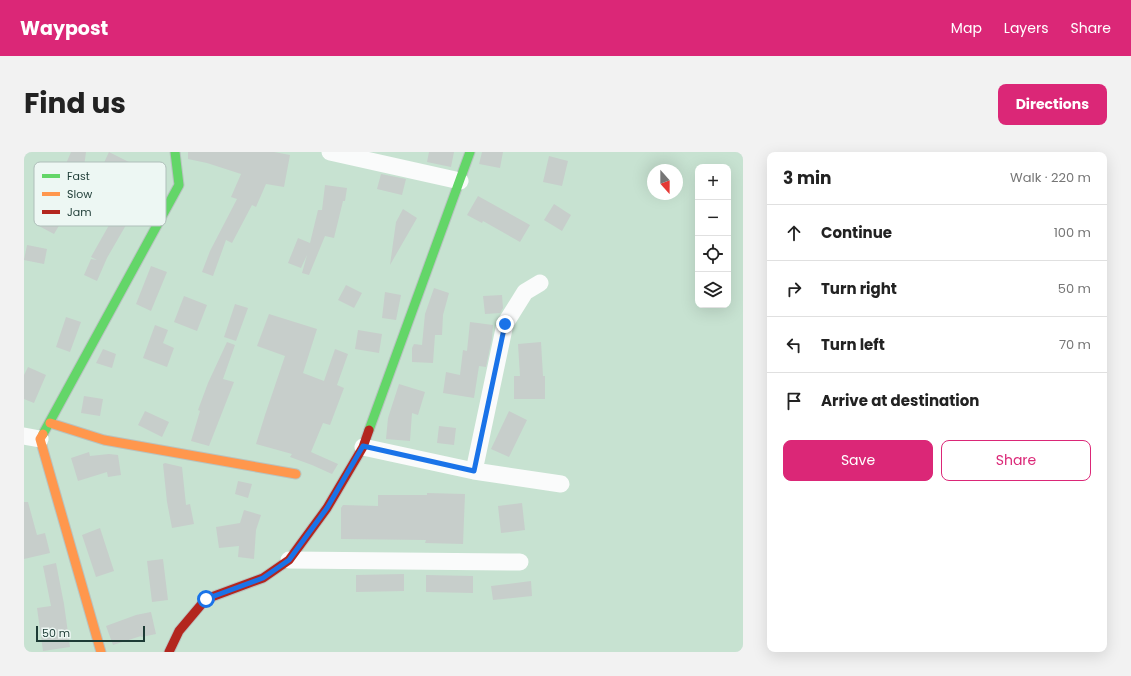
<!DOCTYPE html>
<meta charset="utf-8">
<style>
body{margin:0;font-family:Poppins,sans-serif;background:#f2f2f2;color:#222}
.controls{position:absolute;right:12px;top:12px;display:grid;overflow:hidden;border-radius:8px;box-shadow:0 4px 16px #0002}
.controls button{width:36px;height:36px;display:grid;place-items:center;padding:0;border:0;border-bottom:1px solid #e0e0e0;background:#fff;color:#222;font:20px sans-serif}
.compass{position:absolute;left:623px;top:12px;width:36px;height:36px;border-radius:50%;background:#fff;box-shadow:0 4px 16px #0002;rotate:159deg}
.scale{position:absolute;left:12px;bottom:10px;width:109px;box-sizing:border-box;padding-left:4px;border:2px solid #1d3b35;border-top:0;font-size:11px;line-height:14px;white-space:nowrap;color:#1d3b35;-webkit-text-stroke:3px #edf7f3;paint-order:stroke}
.stop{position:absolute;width:12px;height:12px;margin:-9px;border:3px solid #1a73e8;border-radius:50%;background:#fff}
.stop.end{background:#1a73e8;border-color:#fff;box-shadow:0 1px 4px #0008}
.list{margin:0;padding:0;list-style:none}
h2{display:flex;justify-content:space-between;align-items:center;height:52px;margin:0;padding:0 16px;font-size:17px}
h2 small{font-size:13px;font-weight:400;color:#767676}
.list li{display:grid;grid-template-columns:26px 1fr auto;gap:12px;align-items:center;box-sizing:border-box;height:56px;padding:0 16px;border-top:1px solid #e0e0e0}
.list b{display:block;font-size:15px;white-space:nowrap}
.list em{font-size:13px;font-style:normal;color:#767676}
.actions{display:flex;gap:8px;padding:12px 16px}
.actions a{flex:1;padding:9px 0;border:1px solid #db2777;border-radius:8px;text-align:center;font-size:14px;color:#db2777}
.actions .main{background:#db2777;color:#fff}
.icon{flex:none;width:22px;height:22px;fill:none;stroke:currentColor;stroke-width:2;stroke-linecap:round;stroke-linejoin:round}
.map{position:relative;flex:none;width:719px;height:500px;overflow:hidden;border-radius:8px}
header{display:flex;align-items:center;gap:24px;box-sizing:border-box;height:56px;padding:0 20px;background:#db2777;color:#fff}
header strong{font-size:19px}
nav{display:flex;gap:22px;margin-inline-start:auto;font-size:14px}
.intro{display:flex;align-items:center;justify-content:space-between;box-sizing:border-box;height:96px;padding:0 24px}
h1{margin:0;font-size:28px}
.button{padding:10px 18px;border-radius:8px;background:#db2777;color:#fff;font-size:14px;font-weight:700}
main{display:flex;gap:24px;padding:0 24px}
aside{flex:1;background:#fff;border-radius:8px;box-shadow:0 4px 16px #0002}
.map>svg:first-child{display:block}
.green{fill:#c7e2d1;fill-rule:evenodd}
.building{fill:#c7cecb}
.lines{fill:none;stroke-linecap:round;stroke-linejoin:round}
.fast-casing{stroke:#b8c3c0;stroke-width:11}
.slow-casing{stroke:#b8c3c0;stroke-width:11}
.jam-casing{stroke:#b8c3c0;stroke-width:11}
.street{stroke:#fafbfb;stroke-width:17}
.fast{stroke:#63d668;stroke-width:9}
.slow{stroke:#ff974d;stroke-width:9}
.jam{stroke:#b3261e;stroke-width:9}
.route{stroke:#1a73e8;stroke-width:5}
.key{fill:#edf7f3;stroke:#afbfba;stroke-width:1}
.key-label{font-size:11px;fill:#1d3b35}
</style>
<header>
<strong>Waypost</strong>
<nav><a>Map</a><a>Layers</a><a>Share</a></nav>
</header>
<div class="intro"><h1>Find us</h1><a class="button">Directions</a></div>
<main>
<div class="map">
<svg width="719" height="500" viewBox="0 0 719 500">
<rect width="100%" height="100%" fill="#e0e6e4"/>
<path class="green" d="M0 0H719V500H0ZM674 15H704V153H674ZM629 18H653V42H629Z"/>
<path class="building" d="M47 0H62L57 37 53 45 32 35Z
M85 0 109 12 103 26 78 15Z
M164 0H250L266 3 260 35 242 32 232 55 228 53 208 91 202 88 189 124 178 120 186 99 213 47 207 45 217 22 183 11 164 7Z
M405 0H430L427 15 403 10Z
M458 0H479L476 16 455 12Z
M525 4 544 9 538 34 519 30Z
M357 22 382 27 378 43 353 37Z
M301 33 323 36 321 49H319L310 86 301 84 285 123 278 121 283 103 277 116 264 111 274 86 286 91 294 58H298Z
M454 44 506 73 496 90 459 69 458 71 443 63Z
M530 52 547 63 538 79 520 68Z
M27 53 42 62 30 82 15 74Z
M379 57 393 66 366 113 372 70Z
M89 66 102 73 83 106 73 129 60 123 67 107 73 108 67 105Z
M3 93 23 97 20 112 0 108Z
M127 114 143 120 127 159 112 152Z
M322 133 338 141 330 156 314 148Z
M410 136 425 141 419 163 418 183H411L409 211 388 210V196L390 192 398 193 401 162Z
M361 140 377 143 372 168 358 166Z
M478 143 479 156 476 161 461 162 459 144Z
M160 144 183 153 173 179 150 170Z
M211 152 224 156 212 189 200 185Z
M245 162 293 177 279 221 300 229 311 197 324 202 313 233 320 236 306 273 299 271 287 300 314 312 308 322 288 313 266 305 268 302 232 292 241 263 261 204 233 194Z
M42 165 57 170 46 200 32 195Z
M446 170 469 173 468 186 462 215 455 214 450 246 419 241 422 220 436 223 439 198 443 199Z
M131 173 144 178 139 191 150 196 143 215 119 206Z
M334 178 358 182 355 201 331 197Z
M203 190 211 193 199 227 210 230 185 294 167 289 176 259 174 258 184 231Z
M517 190 519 224H521V247H490V224H496L494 192Z
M79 197 92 202 88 216 72 211Z
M4 215 22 223 10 251 0 247V223Z
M375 232 401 240 394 263 388 261 386 289 362 287 364 266Z
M60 244 79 247 76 264 57 261Z
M121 259 145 270 138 285 114 273Z
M485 259 503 268 485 305 467 297Z
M415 274 432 276 430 293 413 291Z
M65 300 66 304 85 302 94 303 97 323 84 325 83 320 54 329 47 306Z
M141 311 158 315 162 353 166 352 170 372 148 376 143 350 139 312Z
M214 329 228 332 224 346 211 342Z
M403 341 441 342 439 392 401 391 402 388 317 387V356L319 353 354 354V343H403Z
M0 350H4L13 383 21 381 26 401 0 407Z
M498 351 501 378 477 381 474 354Z
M220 358 237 363 232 378 230 407 214 405 215 394 195 396 192 375 216 371Z
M76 376 90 419 72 425 58 383Z
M139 407 144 448 128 450 123 409Z
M32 411 40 452 46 495 19 499 13 456 27 454 19 414Z
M380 422V439L332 440V423Z
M402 423 449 424V441L402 440Z
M507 429 508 444 469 448 467 434Z
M127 460 132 482 117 485V484L89 493 82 474 112 463Z"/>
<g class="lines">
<defs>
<path id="fast" d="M345 278 446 0
M19 282 155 33 151 0"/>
<path id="slow" d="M26 271 80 288 272 322
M19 282 16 287 77 500"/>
<path id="jam" d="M145 500 155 479 182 447 239 426 265 408 303 356 339 295 345 278"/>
</defs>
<use href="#fast" class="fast-casing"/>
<use href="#slow" class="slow-casing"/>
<use href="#jam" class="jam-casing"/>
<path class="street" d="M306 0 436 29
M0 284 16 287
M339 295 450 319 537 332
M450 319 481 172 501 140 516 131
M265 408 496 410"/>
<use href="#fast" class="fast"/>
<use href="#slow" class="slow"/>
<use href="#jam" class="jam"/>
</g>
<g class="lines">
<path class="route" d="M182 447 239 426 265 408 303 356 339 294 450 319 481 172"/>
</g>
<rect x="10" y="10" width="132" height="64" rx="6" class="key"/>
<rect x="18" y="22" width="18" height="4" fill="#63d668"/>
<rect x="18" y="40" width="18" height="4" fill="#ff974d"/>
<rect x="18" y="58" width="18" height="4" fill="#b3261e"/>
<g class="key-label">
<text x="43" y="28">Fast</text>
<text x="43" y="46">Slow</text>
<text x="43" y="64">Jam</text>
</g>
</svg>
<div class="controls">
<button>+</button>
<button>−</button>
<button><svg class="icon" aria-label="locate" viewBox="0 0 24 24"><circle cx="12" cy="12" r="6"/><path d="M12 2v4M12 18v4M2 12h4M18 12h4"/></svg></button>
<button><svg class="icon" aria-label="layers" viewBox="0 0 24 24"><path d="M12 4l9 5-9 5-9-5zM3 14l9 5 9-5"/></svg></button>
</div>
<svg class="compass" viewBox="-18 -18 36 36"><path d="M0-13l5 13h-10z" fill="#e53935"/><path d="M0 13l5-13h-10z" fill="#767676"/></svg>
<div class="scale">50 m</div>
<div class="stop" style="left:182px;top:447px"></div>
<div class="stop end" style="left:481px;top:172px"></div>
</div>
<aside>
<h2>3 min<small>Walk · 220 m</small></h2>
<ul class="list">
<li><svg class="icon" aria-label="ahead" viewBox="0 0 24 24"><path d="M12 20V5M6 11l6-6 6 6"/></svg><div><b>Continue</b></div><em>100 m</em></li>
<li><svg class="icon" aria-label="right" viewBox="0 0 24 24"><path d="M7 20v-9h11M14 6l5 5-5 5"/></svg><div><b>Turn right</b></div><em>50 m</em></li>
<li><svg class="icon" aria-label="left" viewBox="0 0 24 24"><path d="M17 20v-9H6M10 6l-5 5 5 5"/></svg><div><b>Turn left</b></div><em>70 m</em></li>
<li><svg class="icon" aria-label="arrive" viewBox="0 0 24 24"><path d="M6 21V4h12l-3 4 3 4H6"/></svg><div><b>Arrive at destination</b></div></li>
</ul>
<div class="actions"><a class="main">Save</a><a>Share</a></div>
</aside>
</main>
